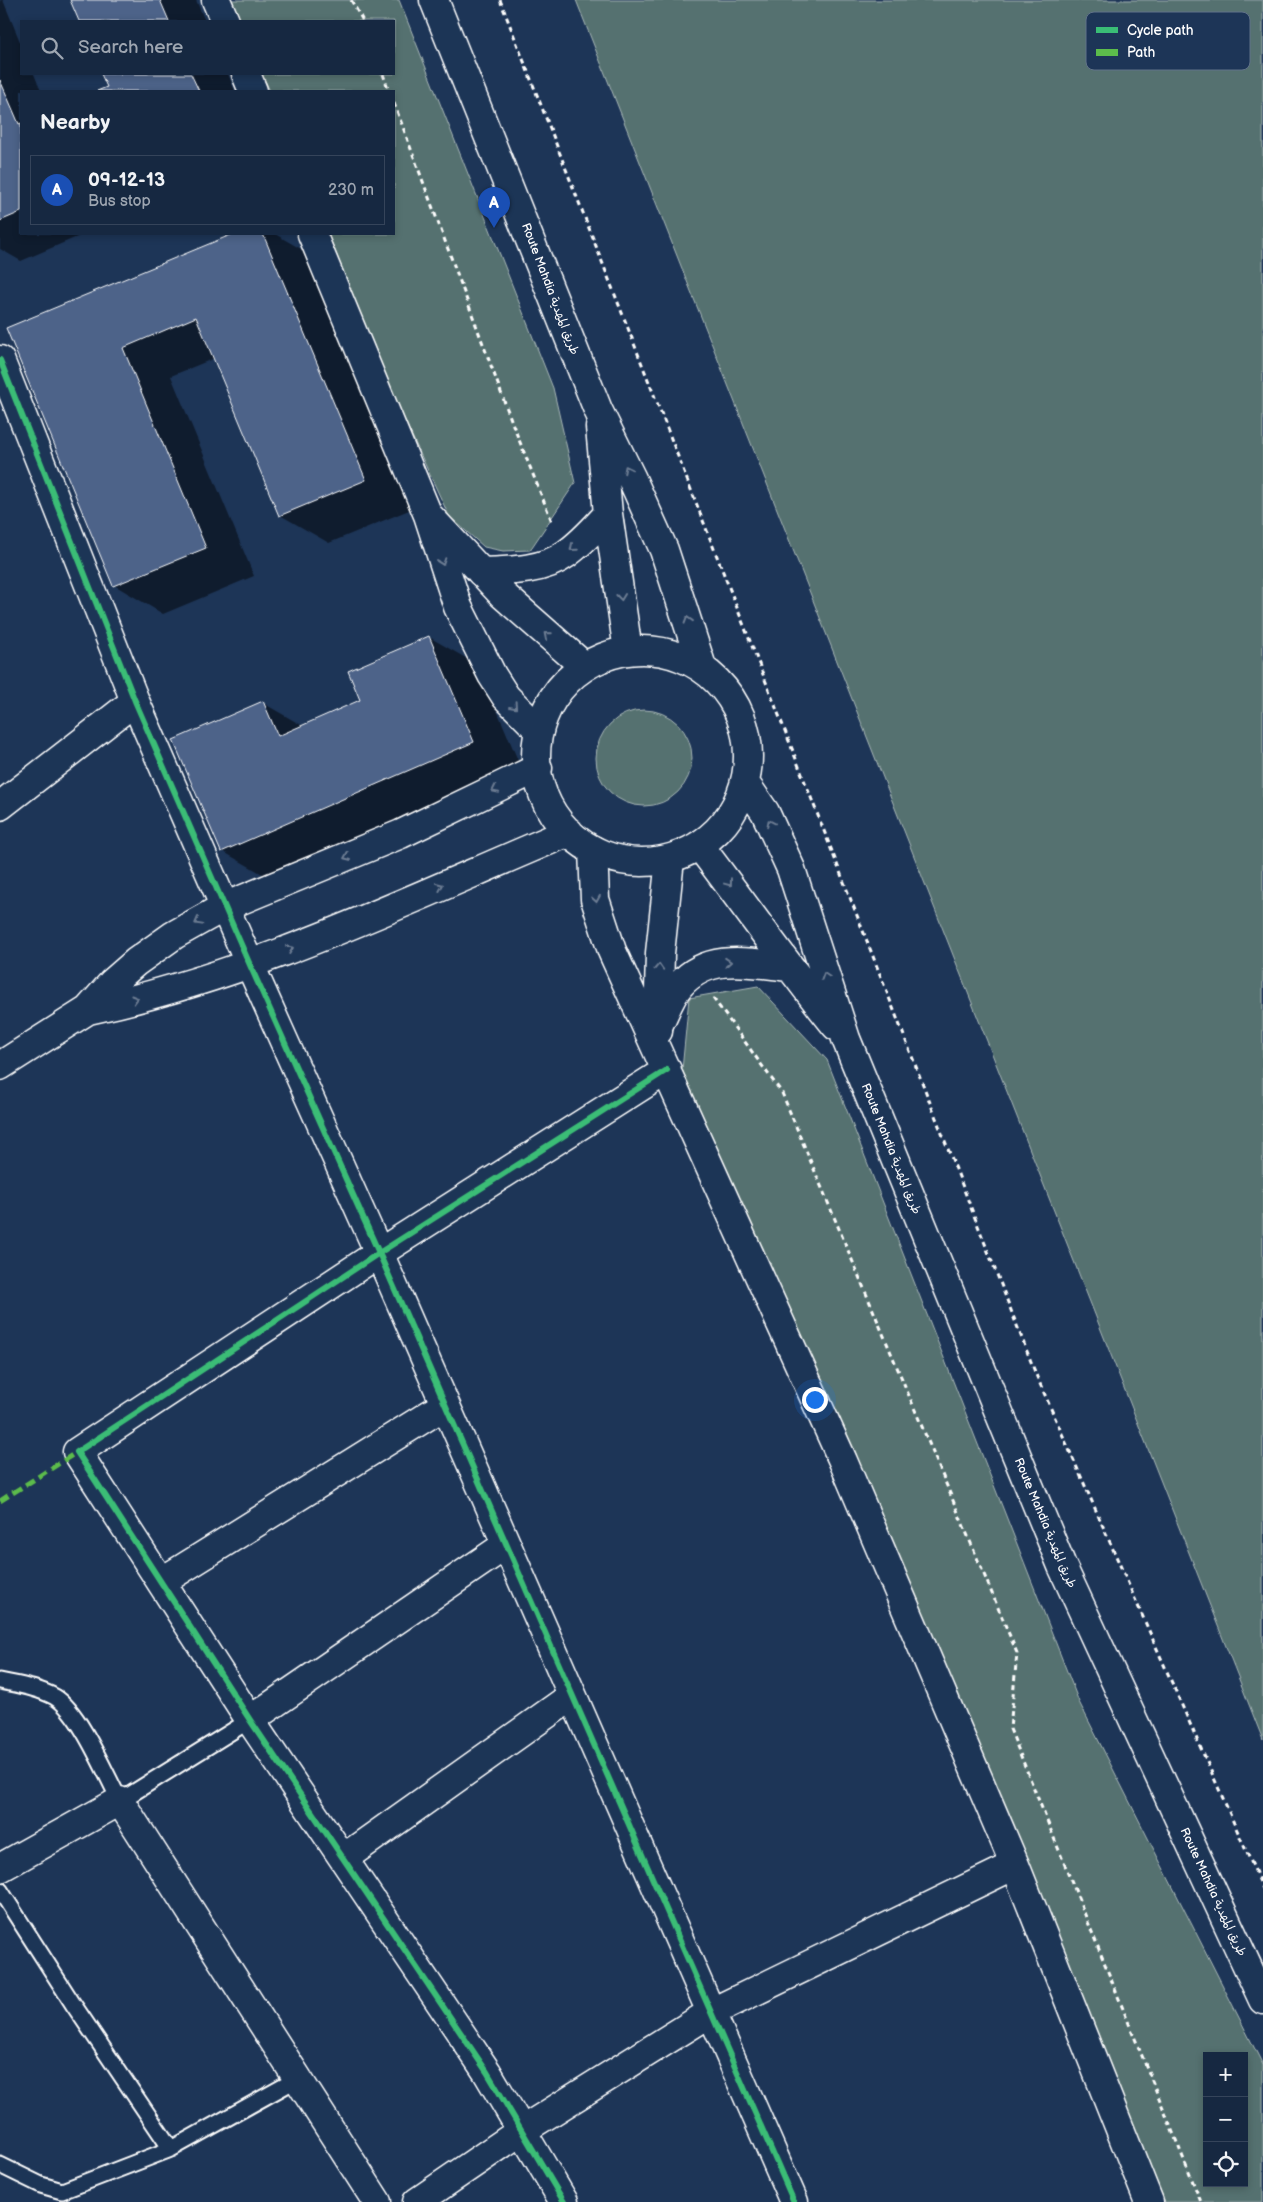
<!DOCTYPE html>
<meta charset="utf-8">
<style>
body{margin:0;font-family:"Balsamiq Sans","Playpen Sans Arabic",sans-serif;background:#1f3048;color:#f1f3f6}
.controls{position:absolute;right:15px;bottom:15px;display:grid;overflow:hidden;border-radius:0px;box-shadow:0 2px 8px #0003}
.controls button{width:45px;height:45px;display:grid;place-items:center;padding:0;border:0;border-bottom:1px solid #35445a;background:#162841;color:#f1f3f6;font:25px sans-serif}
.you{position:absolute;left:814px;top:1399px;width:18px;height:18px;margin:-12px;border:4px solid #fff;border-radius:50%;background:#1a73e8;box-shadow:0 0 0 8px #1a73e833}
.badge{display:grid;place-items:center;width:32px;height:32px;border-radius:50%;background:#d6ab8b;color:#fff;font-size:16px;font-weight:700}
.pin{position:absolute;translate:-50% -41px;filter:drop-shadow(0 1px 2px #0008)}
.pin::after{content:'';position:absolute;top:26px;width:18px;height:15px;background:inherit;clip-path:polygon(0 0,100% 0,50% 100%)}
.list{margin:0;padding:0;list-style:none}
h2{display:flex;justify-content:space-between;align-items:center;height:65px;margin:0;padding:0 20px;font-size:21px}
h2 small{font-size:16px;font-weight:400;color:#9ea6b1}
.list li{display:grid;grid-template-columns:32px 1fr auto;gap:15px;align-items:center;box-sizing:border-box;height:70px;margin:0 10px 10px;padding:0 10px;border:1px solid #35445a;border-radius:0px}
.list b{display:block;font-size:19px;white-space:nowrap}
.list p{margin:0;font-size:16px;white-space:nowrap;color:#9ea6b1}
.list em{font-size:16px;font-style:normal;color:#9ea6b1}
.icon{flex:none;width:28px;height:28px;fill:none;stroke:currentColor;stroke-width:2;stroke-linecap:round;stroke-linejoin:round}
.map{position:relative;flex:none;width:1263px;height:2202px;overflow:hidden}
.search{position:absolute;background:#162841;box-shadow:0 2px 8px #0003;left:20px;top:20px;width:375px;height:55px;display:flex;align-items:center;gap:12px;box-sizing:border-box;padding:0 18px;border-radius:0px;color:#9ea6b1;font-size:19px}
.panel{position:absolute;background:#162841;box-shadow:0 2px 8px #0003;left:20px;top:90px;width:375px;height:145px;border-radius:0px}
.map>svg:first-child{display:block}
.green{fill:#54716f;stroke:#aab8b7;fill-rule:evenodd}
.shadow{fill:#0007}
.building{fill:#4d6389;stroke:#fff}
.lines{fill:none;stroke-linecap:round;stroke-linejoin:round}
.lane-casing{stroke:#fff;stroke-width:19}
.street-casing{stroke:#fff;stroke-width:31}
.secondary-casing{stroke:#fff;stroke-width:31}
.path{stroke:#fff;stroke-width:3;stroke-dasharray:5 4;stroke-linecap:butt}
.lane{stroke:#1d3557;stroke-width:15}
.street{stroke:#1d3557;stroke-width:28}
.secondary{stroke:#1d3557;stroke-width:28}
.quiet{stroke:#5cbc4b;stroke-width:5;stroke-dasharray:10 5;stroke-linecap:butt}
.cycleway-casing{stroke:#1d3557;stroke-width:9}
.cycleway{stroke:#3abd76;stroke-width:6}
.oneway{stroke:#6c7c92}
.labels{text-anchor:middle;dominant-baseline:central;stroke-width:4.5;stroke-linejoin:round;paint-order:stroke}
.street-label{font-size:12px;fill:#fff;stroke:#1d3557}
.key{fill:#1d3557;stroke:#617289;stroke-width:1}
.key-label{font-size:14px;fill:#fff}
</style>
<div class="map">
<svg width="1263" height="2202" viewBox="0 0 1263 2202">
<rect width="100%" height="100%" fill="#1d3557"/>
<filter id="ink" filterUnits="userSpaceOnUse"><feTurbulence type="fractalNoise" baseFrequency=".02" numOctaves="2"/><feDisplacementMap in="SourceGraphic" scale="10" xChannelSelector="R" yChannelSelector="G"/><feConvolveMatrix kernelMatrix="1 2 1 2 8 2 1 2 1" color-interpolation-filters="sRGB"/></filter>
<g filter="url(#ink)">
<path class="green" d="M232 0H399L553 388 575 483 530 550 503 551 484 547 449 516 400 410 328 234H394V91H270L262 74H394V21H241Z
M576 0H1263V1740Z
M596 758a48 48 0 1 1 96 0a48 48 0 1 1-96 0Z
M758 986 827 1060 1079 1702 1263 2065V2202H1165L682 1070 689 998ZM1207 2056H1244V2183H1207Z"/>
<path class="shadow" d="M0 0H3L21 44V74H34L41 91H21V234H84L21 261 0 249Z
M71 0H196L205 21H80Z
M102 74H228L235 91H101L108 88Z
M236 234H275L308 253 414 508 329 543 280 515 215 358 171 376 254 576 163 614 114 585 7 329Z
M429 637 478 665 522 770 271 879 222 851 263 703 303 726 362 701Z"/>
<path class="building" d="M70 0H160L169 21H79Z
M101 74H191L199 91H97L107 87Z
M0 80 19 124 21 123V212L0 221Z
M233 234H263L366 480 279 516 196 317 123 348 206 548 113 586 6 328Z
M429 636 474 742 221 852 173 740 263 701 278 736 360 700 348 671Z"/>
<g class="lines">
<defs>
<path id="lane" d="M0 1681C19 1685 39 1688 55 1697 80 1712 106 1775 120 1801L250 1720
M0 1890 73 2004 171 2149
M0 2165 41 2185 62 2191 171 2149 299 2078"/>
<path id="street" d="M216 0 225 21
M246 74 253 91
M312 234 428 515 458 607 492 675 506 697 539 730
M0 360 135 701 250 965 379 1253 794 2202
M431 518 502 594 584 666
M0 806 135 701
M593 850 595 899 612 951 843 1461 1015 1865 1149 2202
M658 1031 660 953 670 859
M161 1582 445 1405
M250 1720 506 1545
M344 1858 572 1696
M0 1868 120 1801 377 2202
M417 2202 521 2131 710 2013 1015 1865
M564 2202 487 2072 250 1720 77 1452 379 1253 667 1070"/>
<path id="secondary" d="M434 0 598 410 632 479 664 550 702 667
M600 427 608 514 628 651
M481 572C508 571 543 571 566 554 582 543 595 528 608 514
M536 756a106 106 0 1 1 212 0a106 106 0 1 1-212 0Z
M745 783 765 812 791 869 846 1039 1062 1566 1263 2000
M699 845C745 905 788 967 836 1026
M88 1010C256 975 411 898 569 832
M658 1026C665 1013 670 996 680 985 709 952 751 963 789 967
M0 1066 88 1010 112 983 136 962 174 935 224 907 401 834 538 768"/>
</defs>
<use href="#lane" class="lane-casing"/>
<use href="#street" class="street-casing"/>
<use href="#secondary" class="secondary-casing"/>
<path class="path" d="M351 0 363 21
M500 0 1037 1377 1263 1889
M383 74 389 91
M394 103 513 425 553 524
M713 998 782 1093 1017 1653 1010 1729 1201 2202"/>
<use href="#lane" class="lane"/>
<use href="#street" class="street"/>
<use href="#secondary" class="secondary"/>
<path class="quiet" d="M0 1501 77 1452"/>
<defs>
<path id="cycleway" d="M0 360 135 701 250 965 379 1253 794 2202
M564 2202 487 2072 250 1720 77 1452 379 1253 667 1070"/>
</defs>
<use href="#cycleway" class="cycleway-casing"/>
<use href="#cycleway" class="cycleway"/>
</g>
<defs><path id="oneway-chevron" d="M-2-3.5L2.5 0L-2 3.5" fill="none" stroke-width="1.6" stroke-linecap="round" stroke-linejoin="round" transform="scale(1.25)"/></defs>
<g class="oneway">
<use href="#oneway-chevron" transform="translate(627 469) rotate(-117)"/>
<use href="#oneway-chevron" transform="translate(573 548) rotate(139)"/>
<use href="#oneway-chevron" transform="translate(442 562) rotate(71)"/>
<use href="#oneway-chevron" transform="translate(621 597) rotate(83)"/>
<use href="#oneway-chevron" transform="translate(688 620) rotate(-107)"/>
<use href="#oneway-chevron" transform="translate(547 635) rotate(-140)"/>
<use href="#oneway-chevron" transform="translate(514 706) rotate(48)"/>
<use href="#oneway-chevron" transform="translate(495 790) rotate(154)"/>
<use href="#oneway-chevron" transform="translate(770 823) rotate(-116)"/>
<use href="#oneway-chevron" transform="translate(347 857) rotate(157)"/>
<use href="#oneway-chevron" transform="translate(729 883) rotate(53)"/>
<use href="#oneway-chevron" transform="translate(440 886) rotate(-23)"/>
<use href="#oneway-chevron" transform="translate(596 899) rotate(81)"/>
<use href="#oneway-chevron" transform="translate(198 922) rotate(151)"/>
<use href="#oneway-chevron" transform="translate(290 949) rotate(-22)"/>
<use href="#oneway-chevron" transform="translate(728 962) rotate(-4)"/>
<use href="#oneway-chevron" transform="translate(659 967) rotate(-87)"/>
<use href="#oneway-chevron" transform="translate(825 976) rotate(-108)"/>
<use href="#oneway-chevron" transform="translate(135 999) rotate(-16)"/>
</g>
</g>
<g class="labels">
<g class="street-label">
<text transform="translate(550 289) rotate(69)">Route Mahdia طريق المهدية</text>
<text transform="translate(891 1149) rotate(68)">Route Mahdia طريق المهدية</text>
<text transform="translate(1045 1523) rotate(67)">Route Mahdia طريق المهدية</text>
<text transform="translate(1213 1892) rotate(65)">Route Mahdia طريق المهدية</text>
</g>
</g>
<rect x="1086" y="12" width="164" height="58" rx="8" class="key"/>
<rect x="1096" y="27" width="22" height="6" fill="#3abd76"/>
<rect x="1096" y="49" width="22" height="7" fill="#5cbc4b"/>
<g class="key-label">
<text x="1127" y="35">Cycle path</text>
<text x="1127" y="57">Path</text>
</g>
</svg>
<div class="controls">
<button>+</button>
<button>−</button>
<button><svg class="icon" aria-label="locate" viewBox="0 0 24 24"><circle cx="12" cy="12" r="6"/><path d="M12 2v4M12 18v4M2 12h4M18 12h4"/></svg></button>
</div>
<div class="you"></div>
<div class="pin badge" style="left:494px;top:228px;background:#1a4fb4">A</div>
<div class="search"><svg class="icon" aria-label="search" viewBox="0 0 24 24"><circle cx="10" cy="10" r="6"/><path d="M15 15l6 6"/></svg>Search here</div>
<section class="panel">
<h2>Nearby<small></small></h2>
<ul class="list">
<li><span class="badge" style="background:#1a4fb4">A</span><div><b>09-12-13</b><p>Bus stop</p></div><em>230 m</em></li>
</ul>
</section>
</div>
